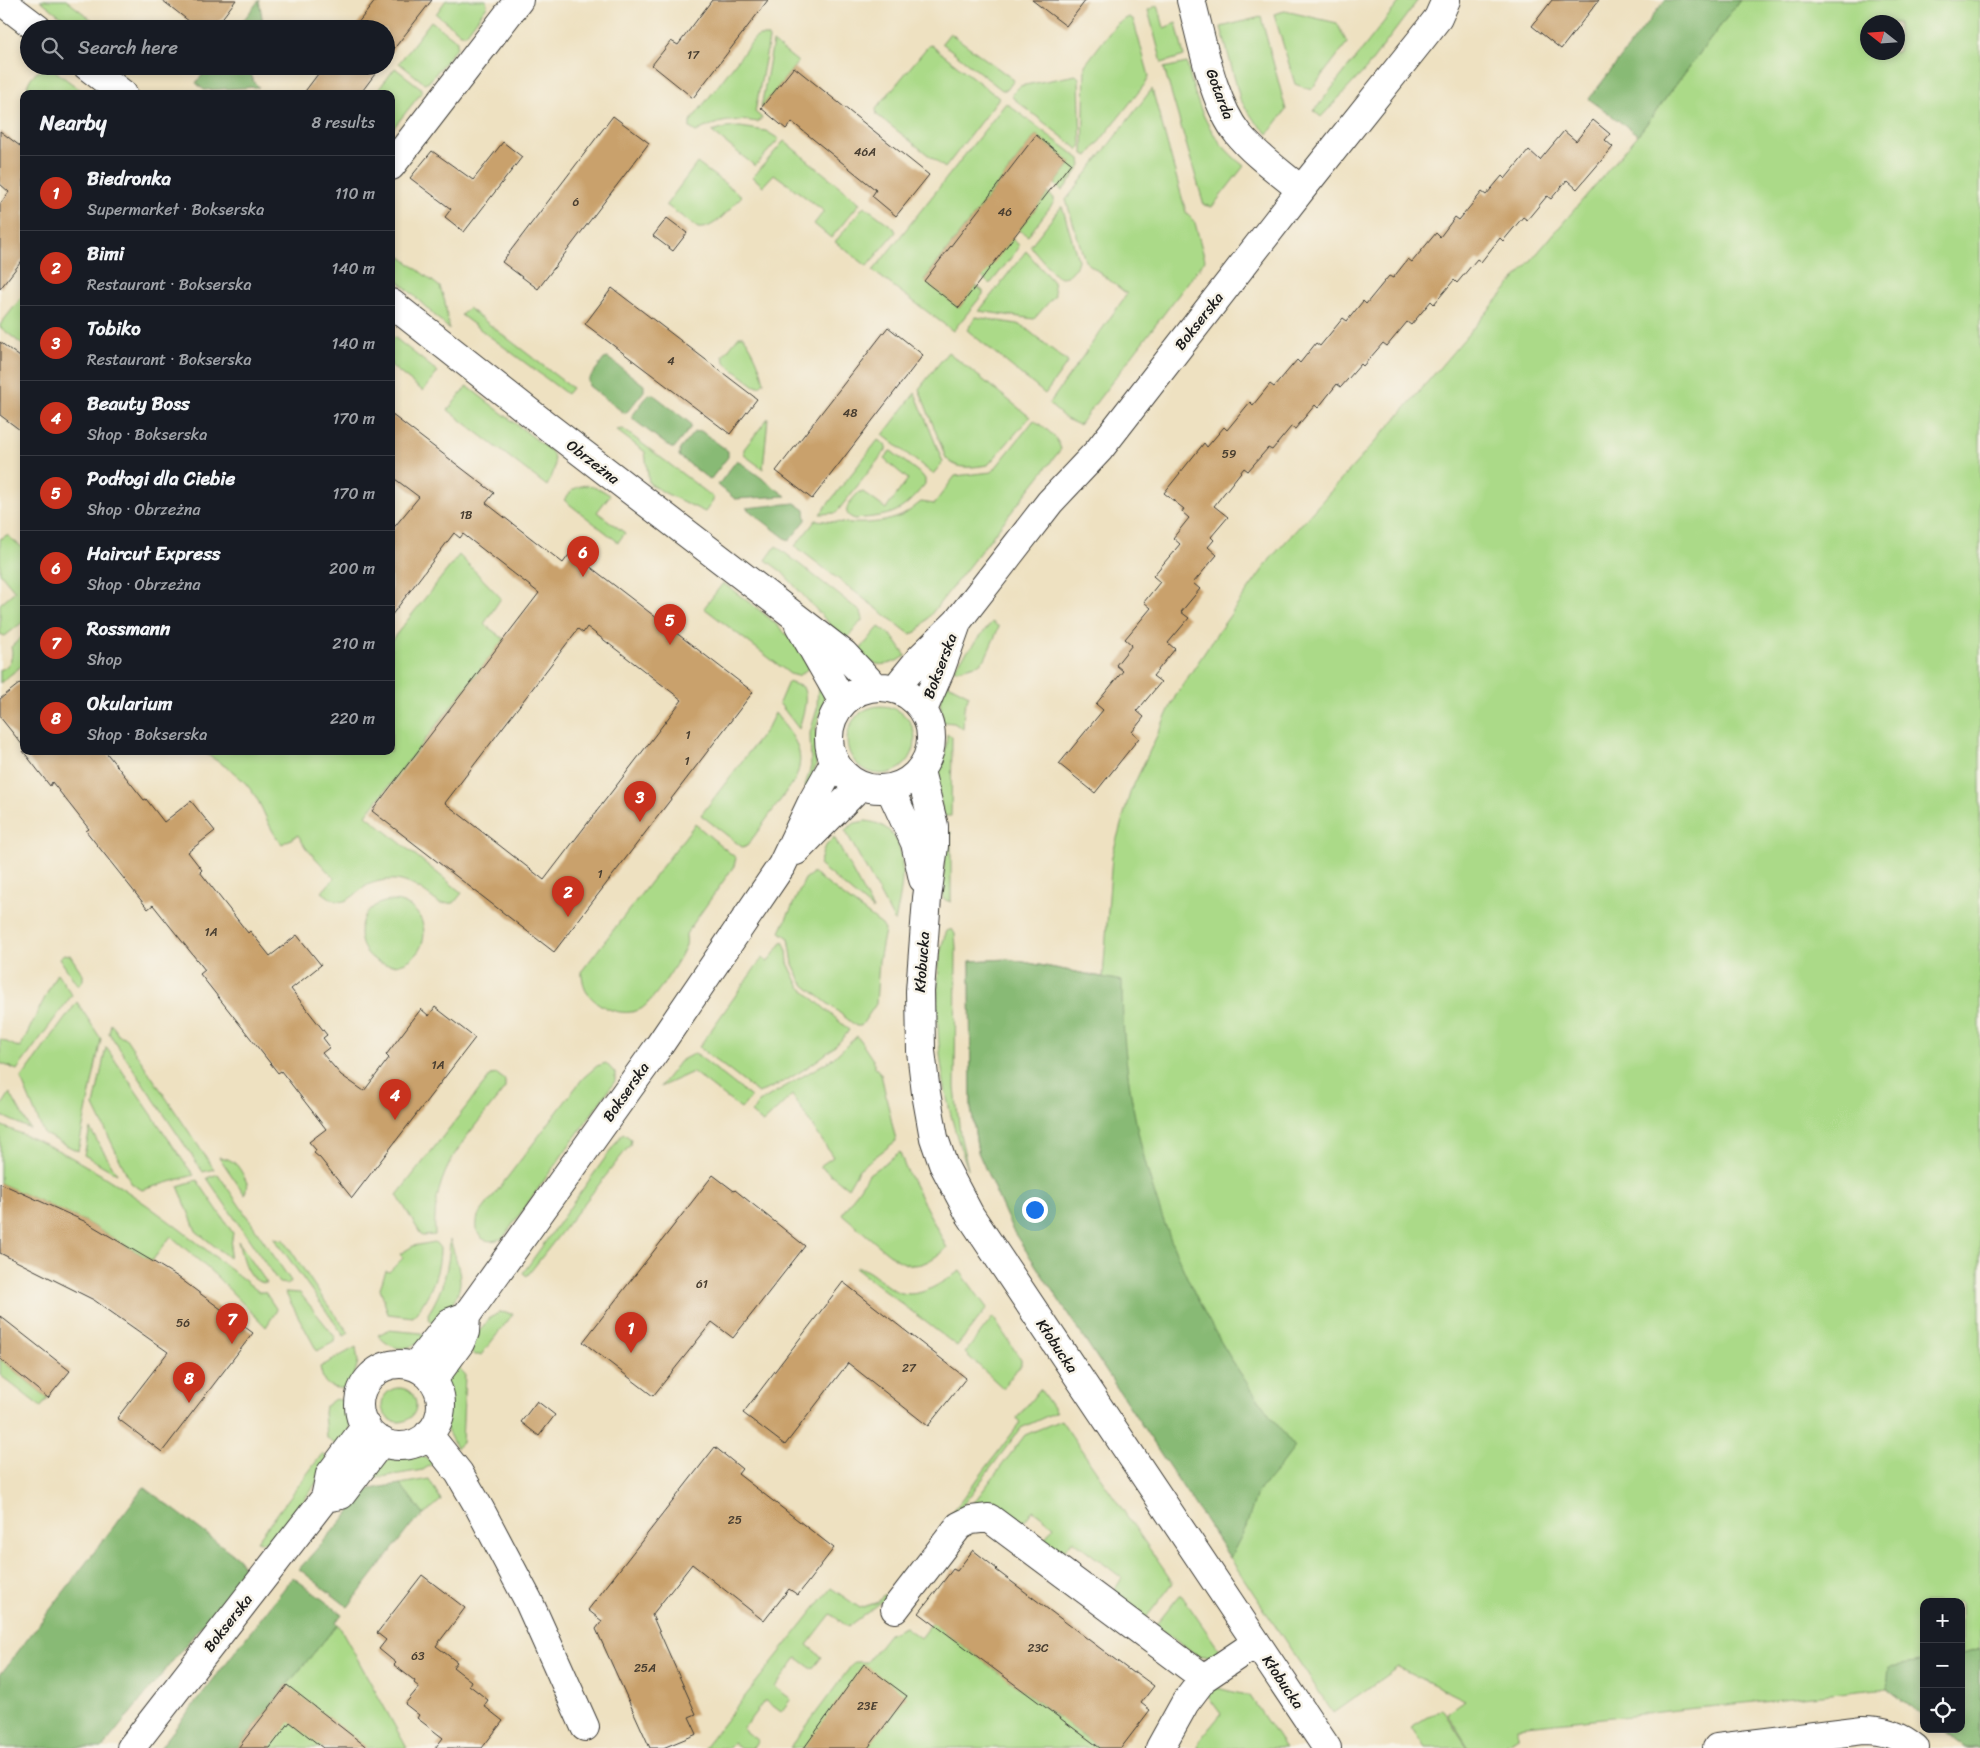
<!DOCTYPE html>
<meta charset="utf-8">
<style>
body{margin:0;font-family:Sriracha,sans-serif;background:#242831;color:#f1f3f6}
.controls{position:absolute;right:15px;bottom:15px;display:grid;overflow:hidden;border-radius:10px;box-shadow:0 2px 8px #0003}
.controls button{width:45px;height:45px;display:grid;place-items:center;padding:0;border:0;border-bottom:1px solid #363941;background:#171b24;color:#f1f3f6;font:25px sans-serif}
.compass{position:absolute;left:1860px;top:15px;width:45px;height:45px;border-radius:50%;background:#171b24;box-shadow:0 2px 8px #0003;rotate:287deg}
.you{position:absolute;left:1034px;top:1209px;width:18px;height:18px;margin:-12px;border:4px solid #fff;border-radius:50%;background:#1a73e8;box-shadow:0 0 0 8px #1a73e833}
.badge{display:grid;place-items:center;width:32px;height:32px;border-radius:50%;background:#c8321e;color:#fff;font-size:16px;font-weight:700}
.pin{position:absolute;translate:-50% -41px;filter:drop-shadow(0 1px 2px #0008)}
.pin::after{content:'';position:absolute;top:26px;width:18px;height:15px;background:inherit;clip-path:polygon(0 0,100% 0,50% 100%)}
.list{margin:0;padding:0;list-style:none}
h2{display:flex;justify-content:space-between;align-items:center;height:65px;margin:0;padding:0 20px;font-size:21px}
h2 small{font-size:16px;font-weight:400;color:#9ea1a6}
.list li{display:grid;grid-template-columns:32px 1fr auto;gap:15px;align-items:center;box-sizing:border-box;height:75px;padding:0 20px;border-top:1px solid #363941}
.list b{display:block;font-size:19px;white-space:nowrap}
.list p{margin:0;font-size:16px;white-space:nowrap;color:#9ea1a6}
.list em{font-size:16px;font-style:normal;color:#9ea1a6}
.icon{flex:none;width:28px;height:28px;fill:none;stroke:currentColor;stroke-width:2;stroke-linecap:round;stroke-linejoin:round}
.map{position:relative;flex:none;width:1980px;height:1748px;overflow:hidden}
.search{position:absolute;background:#171b24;box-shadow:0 2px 8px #0003;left:20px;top:20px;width:375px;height:55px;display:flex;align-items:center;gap:12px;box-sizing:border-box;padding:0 18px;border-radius:28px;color:#9ea1a6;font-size:19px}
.panel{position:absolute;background:#171b24;box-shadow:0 2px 8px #0003;left:20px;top:90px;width:375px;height:665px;border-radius:10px}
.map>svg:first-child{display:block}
.green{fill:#abda88;stroke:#647b52;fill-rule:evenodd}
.forest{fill:#88ba74;stroke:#526b48}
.building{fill:#c9a16c;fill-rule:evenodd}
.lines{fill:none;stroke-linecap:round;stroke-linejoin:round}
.minor-casing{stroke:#3c3a35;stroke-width:30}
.minor{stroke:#fff;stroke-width:28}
.labels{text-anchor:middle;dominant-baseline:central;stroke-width:5;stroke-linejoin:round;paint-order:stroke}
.number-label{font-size:12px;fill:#473d30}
.street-label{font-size:15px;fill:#1c1c1c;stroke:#f7f3e8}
</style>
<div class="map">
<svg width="1980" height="1748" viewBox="0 0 1980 1748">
<rect width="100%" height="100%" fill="#f7f3e8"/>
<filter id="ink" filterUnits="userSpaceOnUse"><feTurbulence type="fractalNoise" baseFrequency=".02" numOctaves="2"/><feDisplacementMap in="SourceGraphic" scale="10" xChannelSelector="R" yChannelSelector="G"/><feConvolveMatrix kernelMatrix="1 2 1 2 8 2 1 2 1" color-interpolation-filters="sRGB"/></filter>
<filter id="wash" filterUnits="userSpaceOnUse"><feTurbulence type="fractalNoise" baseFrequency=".0096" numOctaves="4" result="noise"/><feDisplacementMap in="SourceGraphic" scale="20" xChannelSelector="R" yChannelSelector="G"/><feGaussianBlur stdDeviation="1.12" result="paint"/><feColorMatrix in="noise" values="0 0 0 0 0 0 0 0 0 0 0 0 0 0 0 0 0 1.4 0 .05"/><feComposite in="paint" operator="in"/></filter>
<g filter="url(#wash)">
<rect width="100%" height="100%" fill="#eee1c1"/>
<path class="green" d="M40 0H66L104 29H77Z
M446 0H486L487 6 466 34H461L436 14Z
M1401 0H1418L1366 69 1321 117 1314 111Z
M1740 0H1980V1748H1966L1941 1729H1961V1602H1924V1716L1887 1688 1517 1727V1737L1501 1748H1469L1447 1713 1465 1700 1398 1667 1333 1713 1013 1231 978 1152 971 1108 970 961 1008 959 1103 977 1112 856 1130 793 1176 695 1221 628 1271 558 1400 414 1638 135ZM1868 22H1898V52H1868Z
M1158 5 1164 28 1176 23 1184 56 1162 63 1148 10Z
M1285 11 1337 23 1347 43 1311 90 1295 84 1274 14Z
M1129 17 1133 19 1149 76 1145 84 1088 156 1083 154 1085 65 1116 24Z
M1261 17 1286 110 1268 134 1254 120 1240 99 1221 27Z
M431 21 457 41V47L429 82 424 83 399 63Z
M950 33 1014 80 1007 90H1002L942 43Z
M759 36H767L769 39 755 112 762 118 758 122C735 118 716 121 696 132L690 128V122L754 39Z
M773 42 798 62 761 108Z
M931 45 999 98 945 168 877 115 876 109 928 46Z
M1187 63C1196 105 1209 139 1244 166L1212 207 1204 205 1164 68Z
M395 68 421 88 422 92 391 131V94H375Z
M47 69 55 71 86 94H36L27 87C30 76 36 71 47 69Z
M1076 75 1079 78 1081 148 1079 150 1013 98 1012 94 1020 86Z
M1152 89 1186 212 1195 223 1205 260 1079 425 1066 419 1049 404 1127 294 1085 261 1066 200Z
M1006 103 1080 159 1081 166 1064 189 1061 190 1055 184 1071 163 1036 135 924 280 959 308 976 286 983 291V294L953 331 873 271Z
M740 127 766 131 779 139 755 166 712 132 726 128Z
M784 141 860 203 831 238 814 224 824 211 774 174 763 186 753 177Z
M697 163 742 196C731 207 715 230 698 228L666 205Z
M1048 193 1054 198V202L1028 236 1019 230Z
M864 206 894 228 896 232 867 266 835 242Z
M1062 206 1078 260C1076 270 1068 280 1056 276L1030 246Z
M1012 239 1019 245 1018 249 991 283H988L982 277Z
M391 249 440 287 445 302 449 329 391 274Z
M1026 251 1053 282 1055 295 1034 319 979 311Z
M24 294V346L0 327V325Z
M468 308 572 388 567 394 461 315Z
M976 317 1017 324 1024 327 1068 362 1045 394 967 330Z
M739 336H743C753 349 760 365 764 382L760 386H755L726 364 723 356Z
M394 337 438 372 423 391 391 366V339Z
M948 352 1030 417 988 465C972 467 958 471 946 458L919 389Z
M467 386 551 451C558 465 554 472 547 486L448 410Z
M915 393 943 462 933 474 883 435Z
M768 418 763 469 744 455V449Z
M1034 420C1044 428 1057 435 1061 449L917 632 910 634 795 546 816 520C844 523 874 527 901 516 908 513 915 506 921 502L934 504 955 476 992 472Z
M623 429 713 497V501L705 512 665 493 649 483 645 452 616 430Z
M878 440 886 446V450L836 513 820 514Z
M891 451 922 475 925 479V484C900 515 893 515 855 519 838 513 851 501 859 492H863L886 509 908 479 885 460 889 452Z
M587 485 602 490 610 495 597 512 625 533 618 542 564 500C571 491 575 486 587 485Z
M7 535 24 549V621L5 636 0 634V604L15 591 0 573V539Z
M776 546 861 612 863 619 845 641 782 572 766 560Z
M459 555 501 598 484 624 504 639 366 815 462 893 454 903 440 904C427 894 413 882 396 880 386 879 369 882 362 889 345 903 341 907 322 892L334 878 306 848 298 835 282 844C267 828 264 806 251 790 238 772 219 763 202 751H391V641Z
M723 583C755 607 793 631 809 668L798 676 790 674 704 608Z
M992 622 999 627 985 659 979 664 957 670 953 669Z
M879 627 892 636 906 656C888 667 873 669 858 652Z
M24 635V664L0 683V670C10 667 14 656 11 647Z
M818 681 824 693V701L816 728V766L807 788 805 786 811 766 810 733 817 709Z
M788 682 803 687C809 700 802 716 799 729L779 703Z
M946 683 969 695 964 708 963 729 954 723 943 722 940 701Z
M847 740a34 34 0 1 1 68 0a34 34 0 1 1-68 0Z
M775 713C792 736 808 750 795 780L747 846 742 847 701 815 768 727Z
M947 734 952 736 951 816H943L937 780 945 754Z
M866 821C916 827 902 889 895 922L845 830 855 823Z
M695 824 736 858 734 866 686 934C686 938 687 942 686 945 681 959 653 1002 641 1009 623 1018 597 1008 586 991 583 986 583 978 581 972Z
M951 832V902L943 899 945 833Z
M834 837 873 910 819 865 824 848Z
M813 873 882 925 885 930 879 961 876 1004 861 1026H856L802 983 793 964 789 938 780 932 805 879Z
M360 933a32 32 0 1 1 64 0a32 32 0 1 1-64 0Z
M952 929 955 934 956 948 955 1088 960 1134 968 1169C945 1109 935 1048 938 984 939 966 939 948 947 931Z
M783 941 787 951 788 963 799 986 849 1030C836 1052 783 1085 758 1093L699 1047 762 958 768 962Z
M64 954 70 955 83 975V980L78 986 59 958Z
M57 973 72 995 17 1070 0 1063V1039L20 1048Z
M77 1002 101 1039 78 1151 44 1134 21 1079Z
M111 1023 118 1035 125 1037 214 1169 203 1172 109 1033Z
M857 1036 875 1063V1067L881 1074 896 1141 859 1169 848 1188 820 1166 833 1157 792 1095 763 1123 751 1113 759 1102 832 1059Z
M106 1047 186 1165 194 1175 142 1190 131 1183 94 1106Z
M695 1053 751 1097 741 1109 693 1072 660 1087 680 1061Z
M606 1063 615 1073V1081L503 1238C483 1246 473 1236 478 1216L583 1078 597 1066Z
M497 1074 505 1080V1088C467 1138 431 1168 435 1235L422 1236 397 1195 491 1075Z
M10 1093 30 1129 0 1115V1108Z
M0 1125C26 1136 52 1146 76 1160 143 1197 200 1245 259 1292H265L277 1310 266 1327 214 1274 171 1236 152 1261 84 1221 0 1183Z
M90 1129 117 1174 84 1155Z
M623 1133 631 1139 630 1145 527 1276 523 1273Z
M900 1152 905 1167 947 1248C916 1274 905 1268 877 1244 865 1234 854 1224 842 1214L869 1174Z
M219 1157C236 1159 240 1168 247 1183L245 1195Z
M218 1174 291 1281 289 1284 279 1283 207 1178Z
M197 1180 233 1233 229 1258 196 1231 178 1186Z
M274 1238 284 1240 324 1300 349 1333 344 1336Z
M450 1240C465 1285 465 1288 437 1326L429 1319 428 1314C443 1291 449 1267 450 1240Z
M238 1241 267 1283C246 1283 242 1257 238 1241Z
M435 1242 440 1248C440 1274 429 1297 413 1317L388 1314 380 1288 386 1271 389 1272 403 1258 400 1254 413 1246Z
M857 1267C868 1269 877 1278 886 1285 913 1306 937 1285 960 1271L987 1308 957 1346 855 1268Z
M285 1292 300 1293 335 1337 334 1342 317 1351Z
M500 1312 513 1314 481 1355H475L466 1348 490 1318Z
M993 1317 1021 1360V1364L1003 1388 965 1353Z
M388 1330 421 1333 427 1337C410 1351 393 1353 378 1335Z
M356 1347 358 1362 351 1386C345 1390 330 1389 325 1382 322 1378 321 1371 320 1367Z
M0 1359 48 1398 41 1407 0 1375Z
M453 1362 465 1374 462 1443 456 1448 446 1428 445 1389V1380Z
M382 1405a17 17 0 1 1 34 0a17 17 0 1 1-34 0Z
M1040 1389 1056 1412 1021 1428 956 1514 948 1518 1020 1423 1017 1418Z
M335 1399 345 1401 348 1404 350 1425 341 1449 326 1437 324 1413 325 1406Z
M1061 1420 1173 1583 1145 1619 1112 1594 1122 1578 1073 1540 1060 1555 1043 1541 1054 1526 1033 1510 1021 1526C1005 1514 995 1504 974 1505L975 1501 1025 1435Z
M322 1454 331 1461 278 1538 265 1543 257 1541Z
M405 1455 424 1457 435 1462 423 1470 375 1478 368 1472 383 1461Z
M429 1479 441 1500 424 1515 400 1484Z
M831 1588 860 1608 878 1602 884 1594 887 1598 848 1627 831 1614 807 1645 822 1657 812 1669 797 1658 775 1687 791 1699 781 1712 765 1700 743 1729 758 1741 753 1748H741L733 1743 729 1748H704Z
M1179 1596H1182L1220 1651 1213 1656H1198L1155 1626Z
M935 1619 937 1626 999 1673 1012 1676 1009 1680 1059 1718 1063 1714 1069 1725 1100 1748H790L854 1662H867L889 1634 905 1627 920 1638Z
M338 1624 407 1748H238L287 1685Z
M1213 1687 1250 1696 1285 1748H1198L1199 1741 1221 1714 1207 1695Z
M1442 1708 1468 1748H1425L1411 1727Z"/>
<path class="forest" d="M259 0 264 29H240L239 26Z
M1665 0H1740L1638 135 1589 99Z
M209 66H248L254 82 259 87 204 90 196 83Z
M608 358 644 385V391L627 412 624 413 589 386 588 380 604 359Z
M649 394 654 395 690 423 691 427 674 448H671L634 420 632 416Z
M701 431 728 451V457L710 480 679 456 680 449 694 432Z
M737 460 786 496 735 499 718 485Z
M795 503 805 510 806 520 789 541 746 508Z
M1008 959 1122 981C1122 1156 1184 1313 1295 1447L1279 1468 1257 1493 1246 1527 1230 1558 1013 1231 978 1152 971 1108 970 961Z
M400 1484 424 1515 412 1524 348 1607 299 1569 370 1489Z
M144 1487 237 1557 242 1563 245 1572 102 1748H0V1675Z
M293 1577 342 1614 336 1622 338 1624 287 1685 238 1748H160Z
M1980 1648V1748H1966L1941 1729H1961V1653Z
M1924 1661V1716L1887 1688 1889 1667Z"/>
<g id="blocks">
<path class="building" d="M162 0H236L214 29H199Z
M376 0H432L386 59V29H353Z
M712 0H768L693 98 652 65 671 41 678 45Z
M1032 0H1086L1066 26Z
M1552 0H1599L1561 49 1532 26Z
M324 66H381L360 94H303Z
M794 67 929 175 896 216 872 196 876 190 792 122 786 129 761 108Z
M613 116 649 143 538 289 502 262Z
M1593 120 1610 134 1605 140 1613 147 1577 189 1567 180 1551 199 1547 196 1527 220 1523 217 1503 241 1500 238 1481 262 1477 259 1457 283 1454 280 1434 304 1431 301 1411 325 1407 322 1387 346 1383 343 1363 366 1361 364 1341 387 1337 384 1318 408 1315 405 1295 429 1291 427 1272 450 1268 448 1248 471 1244 468 1214 506 1228 517 1211 537 1214 540 1208 547 1217 555 1193 583 1200 589 1181 612 1189 618 1168 643 1175 649 1153 676 1161 682 1137 711 1144 717 1132 732 1139 738 1095 793 1059 764 1103 710 1096 704 1123 671 1116 665 1132 645 1125 639 1151 608 1144 602 1160 582 1153 576 1180 544 1173 538 1189 518 1182 512 1184 509 1164 493 1204 443 1207 447 1224 427 1227 430 1250 402 1253 405 1270 384 1274 387 1297 360 1300 363 1316 343 1320 346 1343 318 1347 321 1363 301 1366 304 1389 276 1393 278 1408 259 1412 262 1436 233 1440 237 1455 217 1459 220 1482 192 1486 195 1502 176 1505 179 1529 150 1540 160 1564 131 1576 141Z
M0 131 24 149V258L0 289V204L9 192 0 184Z
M1036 135 1071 163 959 308 924 281Z
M503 142 522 157 464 232 445 217 451 209 410 178 432 151 473 180Z
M667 218 687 233 673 251 653 236Z
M612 288 757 399 730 434 585 324Z
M888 327 923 355 812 499 776 471Z
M0 342 24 360V433L0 415Z
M391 414 494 493 486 503 563 563 571 552 753 692 554 952 372 811 539 593 463 534 460 538 454 533 391 616V531L419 497 391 476ZM587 627 682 700 544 880 445 803 578 629 583 633Z
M24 680V747L0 717V699Z
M23 751H105L144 800 146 799 164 822 191 801 215 831 188 852 202 870 200 872 248 933 250 931 270 956 297 935 321 965 291 989 327 1035 323 1038 330 1047 322 1053 341 1075 364 1091 389 1058 386 1055 421 1009 429 1016 435 1007 475 1038 352 1198 320 1158 314 1153 316 1150 309 1142 326 1129 281 1071 278 1073 200 974 205 970 153 905 148 909 86 831 89 829 52 782 50 786Z
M713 1175 734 1191 735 1190 805 1246 733 1338 712 1322 653 1396 583 1342Z
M0 1183 84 1221 152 1261 178 1277 253 1333 162 1452 117 1418 168 1352 94 1300 0 1253Z
M843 1282 966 1378 928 1426 848 1363 785 1445 743 1413Z
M0 1316 70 1371 48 1398 0 1359Z
M537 1401 555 1415 539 1436 521 1422Z
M715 1447 742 1469 738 1474 834 1548 798 1595 789 1589 764 1621 692 1564 652 1615 696 1714 689 1717 697 1734 663 1748H650L596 1629 602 1621 588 1610Z
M973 1550 997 1569 996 1570 1133 1673 1135 1672 1154 1686 1141 1703 1150 1710 1121 1748H1100L919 1613 953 1569 957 1571Z
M422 1575 465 1608 436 1646 457 1662 453 1667 471 1681 469 1685 488 1700 484 1706 503 1721 482 1748H435L443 1738 417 1718 419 1715 405 1704 419 1687 414 1683 415 1681 394 1665 396 1663 379 1649 386 1640 377 1633Z
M864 1664 907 1696 868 1748H804Z
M287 1685 368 1748H323L290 1722 270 1748H238Z"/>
</g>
</g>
<g filter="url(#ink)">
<use href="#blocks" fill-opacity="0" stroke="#3c3a35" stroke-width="1"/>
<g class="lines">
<defs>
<path id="minor" d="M0 0 38 29
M1191 0C1202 40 1212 101 1238 134 1255 155 1280 172 1301 190
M87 66 123 94
M391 166 519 0
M391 303 547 426 844 654 875 687
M799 625 843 702
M829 738a51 51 0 1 1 102 0a51 51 0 1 1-102 0Z
M895 689 921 657 957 622 1050 502 1099 450 1301 190 1420 41 1438 18 1446 0
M923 710 940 671 956 626
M920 771 934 826V846L927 898 920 991 921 1051 926 1093 934 1138 943 1164 970 1215 1327 1748
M890 789 915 843 923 879
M796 851 860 786
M359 1405a41 41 0 1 1 82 0a41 41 0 1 1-82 0Z
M415 1366 450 1322 466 1316
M433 1380 460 1343 465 1332 466 1316 659 1046 782 865 812 802 834 763
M428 1434 459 1473 480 1509 528 1600 585 1727
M325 1498 341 1495 382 1441
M895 1609 959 1526 971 1520 989 1518 1204 1678
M131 1748 325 1498 330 1474 366 1426
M1160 1748 1185 1703 1204 1678 1256 1643
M1717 1748 1863 1730C1884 1730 1899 1735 1915 1748"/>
</defs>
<use href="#minor" class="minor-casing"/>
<use href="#minor" class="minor"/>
</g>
</g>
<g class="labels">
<g class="number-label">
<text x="693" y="55">17</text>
<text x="865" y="152">46A</text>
<text x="576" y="202">6</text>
<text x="1005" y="212">46</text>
<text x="671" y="361">4</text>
<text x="850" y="413">48</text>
<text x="1229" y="454">59</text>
<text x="466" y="515">1B</text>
<text x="688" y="735">1</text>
<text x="687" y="761">1</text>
<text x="600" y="874">1</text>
<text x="211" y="932">1A</text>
<text x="438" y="1065">1A</text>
<text x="702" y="1284">61</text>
<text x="183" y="1323">56</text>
<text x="909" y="1368">27</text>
<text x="735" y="1520">25</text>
<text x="1038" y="1648">23C</text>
<text x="418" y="1656">63</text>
<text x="645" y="1668">25A</text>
<text x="867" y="1706">23E</text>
</g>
<g class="street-label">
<text transform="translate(1220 94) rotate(69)">Gotarda</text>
<text transform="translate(1199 321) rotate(-52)">Bokserska</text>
<text transform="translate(593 462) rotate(38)">Obrzeżna</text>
<text transform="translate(940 666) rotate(-69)">Bokserska</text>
<text transform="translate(922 962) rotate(-86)">Kłobucka</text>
<text transform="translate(626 1092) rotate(-55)">Bokserska</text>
<text transform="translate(1057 1346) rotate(56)">Kłobucka</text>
<text transform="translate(228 1623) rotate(-52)">Bokserska</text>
<text transform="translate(1283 1682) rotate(56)">Kłobucka</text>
</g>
</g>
</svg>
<div class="controls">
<button>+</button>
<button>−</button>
<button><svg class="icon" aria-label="locate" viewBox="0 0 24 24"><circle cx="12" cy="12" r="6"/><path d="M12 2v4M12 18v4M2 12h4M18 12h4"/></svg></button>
</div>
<svg class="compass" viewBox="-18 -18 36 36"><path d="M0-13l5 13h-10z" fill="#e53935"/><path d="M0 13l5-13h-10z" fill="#9ea1a6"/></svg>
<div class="you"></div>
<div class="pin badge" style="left:631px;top:1353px">1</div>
<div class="pin badge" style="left:568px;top:917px">2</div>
<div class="pin badge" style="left:640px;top:822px">3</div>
<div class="pin badge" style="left:395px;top:1120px">4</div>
<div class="pin badge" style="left:670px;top:645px">5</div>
<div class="pin badge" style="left:583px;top:577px">6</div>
<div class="pin badge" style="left:232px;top:1344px">7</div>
<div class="pin badge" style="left:189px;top:1403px">8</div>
<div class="search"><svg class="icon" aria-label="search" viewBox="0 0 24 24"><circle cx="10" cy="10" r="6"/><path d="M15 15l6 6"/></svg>Search here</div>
<section class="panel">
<h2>Nearby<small>8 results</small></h2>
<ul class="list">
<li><span class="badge">1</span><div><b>Biedronka</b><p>Supermarket · Bokserska</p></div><em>110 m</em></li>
<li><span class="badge">2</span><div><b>Bimi</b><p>Restaurant · Bokserska</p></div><em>140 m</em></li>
<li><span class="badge">3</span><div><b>Tobiko</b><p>Restaurant · Bokserska</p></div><em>140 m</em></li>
<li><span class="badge">4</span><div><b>Beauty Boss</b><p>Shop · Bokserska</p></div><em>170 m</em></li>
<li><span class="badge">5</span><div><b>Podłogi dla Ciebie</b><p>Shop · Obrzeżna</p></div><em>170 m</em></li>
<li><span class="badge">6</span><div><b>Haircut Express</b><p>Shop · Obrzeżna</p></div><em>200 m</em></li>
<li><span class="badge">7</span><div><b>Rossmann</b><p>Shop</p></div><em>210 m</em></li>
<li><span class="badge">8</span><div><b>Okularium</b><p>Shop · Bokserska</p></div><em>220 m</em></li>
</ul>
</section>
</div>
